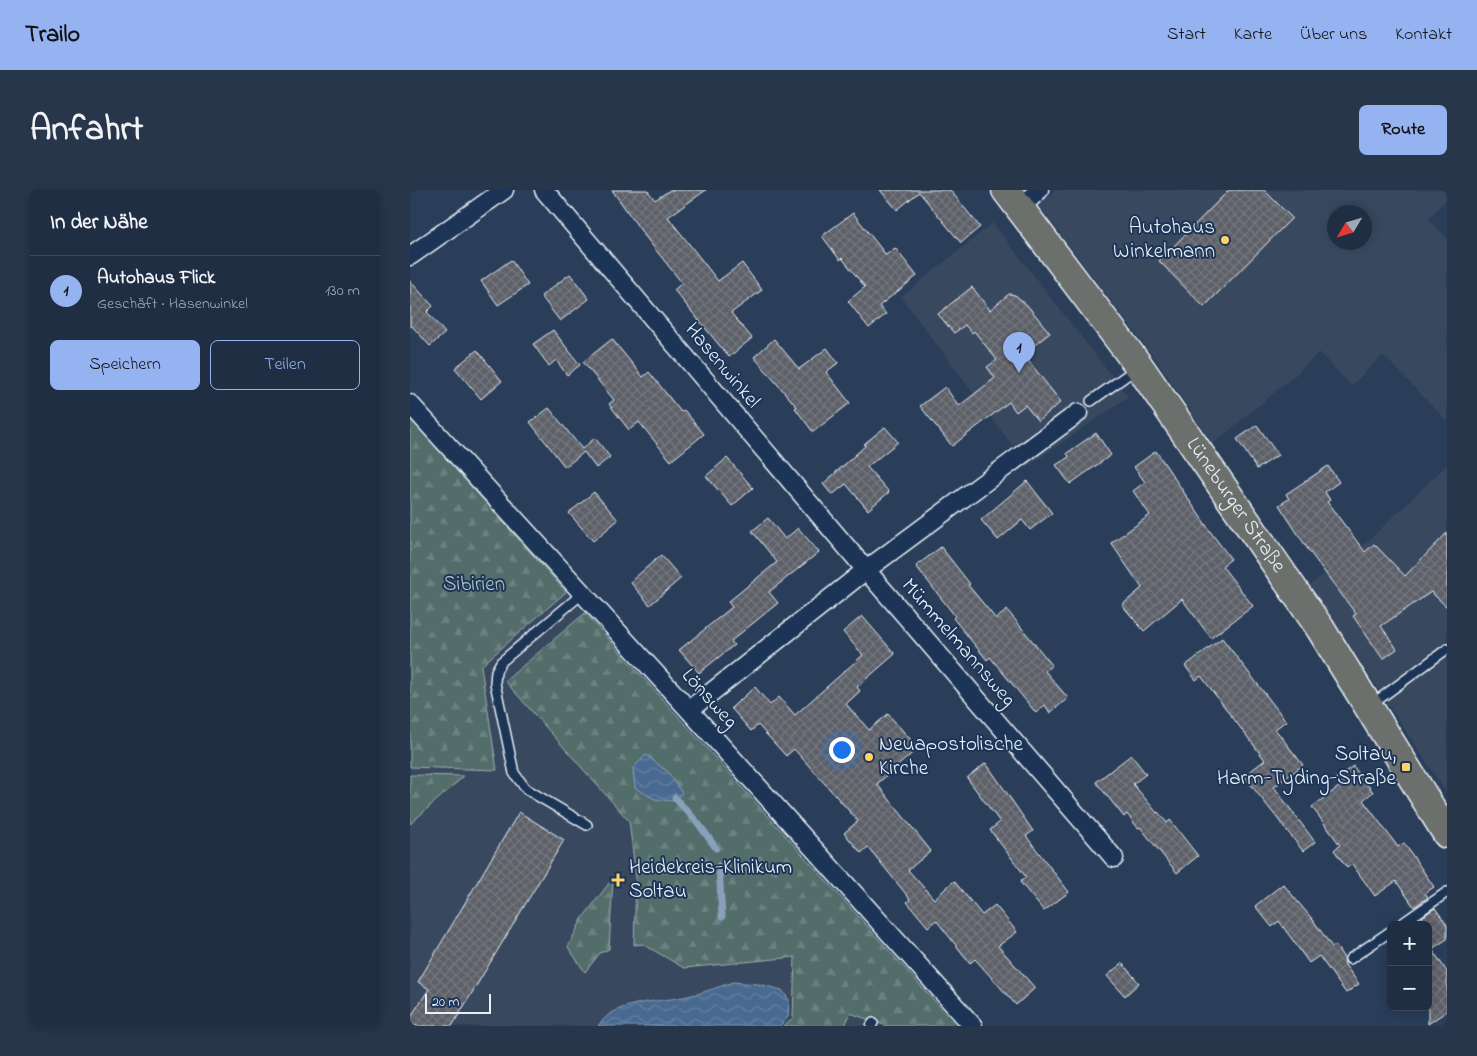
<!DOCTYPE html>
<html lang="de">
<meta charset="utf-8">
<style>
body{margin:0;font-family:"Indie Flower",sans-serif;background:#28364b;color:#f1f3f6}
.controls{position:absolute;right:15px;bottom:15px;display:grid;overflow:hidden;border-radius:8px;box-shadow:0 2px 12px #0003}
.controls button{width:45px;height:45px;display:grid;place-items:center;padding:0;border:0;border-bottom:1px solid #3d4a5d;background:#202e44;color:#f1f3f6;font:25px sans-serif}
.compass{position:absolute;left:917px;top:15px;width:45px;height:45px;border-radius:50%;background:#202e44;box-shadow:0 2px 12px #0003;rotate:232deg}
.scale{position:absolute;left:15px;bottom:12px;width:66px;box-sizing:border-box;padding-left:5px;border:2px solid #e8f1f8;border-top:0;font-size:14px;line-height:18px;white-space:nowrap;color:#e8f1f8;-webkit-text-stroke:4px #1d3557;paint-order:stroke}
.you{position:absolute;left:431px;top:559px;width:18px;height:18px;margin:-12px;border:4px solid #fff;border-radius:50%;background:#1a73e8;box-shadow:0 0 0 8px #1a73e833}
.badge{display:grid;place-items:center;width:32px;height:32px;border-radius:50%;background:#95b2f1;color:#111;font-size:16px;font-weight:700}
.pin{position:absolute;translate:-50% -41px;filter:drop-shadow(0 1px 2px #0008)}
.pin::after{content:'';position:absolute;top:26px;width:18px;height:15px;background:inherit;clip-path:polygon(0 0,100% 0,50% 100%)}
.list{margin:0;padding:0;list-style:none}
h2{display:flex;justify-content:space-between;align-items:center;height:65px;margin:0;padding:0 20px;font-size:21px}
h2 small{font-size:16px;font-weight:400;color:#a2a8b2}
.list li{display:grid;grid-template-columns:32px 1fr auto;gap:15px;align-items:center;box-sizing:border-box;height:70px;padding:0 20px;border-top:1px solid #3d4a5d}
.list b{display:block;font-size:19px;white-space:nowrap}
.list p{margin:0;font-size:16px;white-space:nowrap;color:#a2a8b2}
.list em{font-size:16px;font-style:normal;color:#a2a8b2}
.actions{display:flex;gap:10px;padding:15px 20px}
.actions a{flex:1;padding:11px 0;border:1px solid #95b2f1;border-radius:8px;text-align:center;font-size:18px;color:#95b2f1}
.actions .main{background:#95b2f1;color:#111}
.map{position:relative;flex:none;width:1037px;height:836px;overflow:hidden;border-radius:8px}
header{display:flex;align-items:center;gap:30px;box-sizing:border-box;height:70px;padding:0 25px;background:#95b2f1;color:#111}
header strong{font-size:24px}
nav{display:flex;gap:28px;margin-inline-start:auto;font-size:18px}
.intro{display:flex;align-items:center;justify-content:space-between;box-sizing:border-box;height:120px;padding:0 30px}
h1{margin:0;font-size:35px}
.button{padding:12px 22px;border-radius:8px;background:#95b2f1;color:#111;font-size:18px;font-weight:700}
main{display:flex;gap:30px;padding:0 30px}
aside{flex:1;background:#202e44;border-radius:8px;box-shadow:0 2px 12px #0003}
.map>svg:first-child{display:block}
.built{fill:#39485e;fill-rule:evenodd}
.forest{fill:url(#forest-firs);stroke:#9eafb1}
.water{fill:url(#water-waves);stroke:#89a0ba}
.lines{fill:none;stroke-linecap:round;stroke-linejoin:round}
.stream{stroke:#89a0ba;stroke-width:7}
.building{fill:url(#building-cross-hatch);stroke:#e8f1f8}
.lane-casing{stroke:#e8f1f8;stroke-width:12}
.street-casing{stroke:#e8f1f8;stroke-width:21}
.primary-casing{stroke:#e8f1f8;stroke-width:31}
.lane{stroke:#1d3557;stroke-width:9}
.street{stroke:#1d3557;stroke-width:18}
.primary{stroke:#6c706d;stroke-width:28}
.poi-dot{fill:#ffd166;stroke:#1d3557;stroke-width:2}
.labels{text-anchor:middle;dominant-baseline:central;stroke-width:4;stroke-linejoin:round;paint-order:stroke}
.poi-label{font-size:21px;fill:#e8f1f8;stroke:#1d3557;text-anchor:end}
.street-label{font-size:21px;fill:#e8f1f8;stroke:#1d3557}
.park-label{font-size:21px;fill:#b4c3c6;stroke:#1d3557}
</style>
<header>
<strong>Trailo</strong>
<nav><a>Start</a><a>Karte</a><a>Über uns</a><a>Kontakt</a></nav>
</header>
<div class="intro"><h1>Anfahrt</h1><a class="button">Route</a></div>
<main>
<aside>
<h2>In der Nähe<small></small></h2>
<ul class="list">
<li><span class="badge">1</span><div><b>Autohaus Flick</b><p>Geschäft · Hasenwinkel</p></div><em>130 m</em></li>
</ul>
<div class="actions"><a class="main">Speichern</a><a>Teilen</a></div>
</aside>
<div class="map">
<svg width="1037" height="836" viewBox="0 0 1037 836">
<defs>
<pattern id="forest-firs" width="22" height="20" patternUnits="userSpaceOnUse" patternTransform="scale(1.25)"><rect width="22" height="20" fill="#536d6a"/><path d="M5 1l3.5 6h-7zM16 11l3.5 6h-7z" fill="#6c8280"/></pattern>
<pattern id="water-waves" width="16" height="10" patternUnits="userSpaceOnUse" patternTransform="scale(1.25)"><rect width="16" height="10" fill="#4a6a90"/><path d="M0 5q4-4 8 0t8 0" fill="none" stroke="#6480a0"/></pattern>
<pattern id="building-cross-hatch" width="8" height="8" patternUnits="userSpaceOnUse" patternTransform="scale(1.25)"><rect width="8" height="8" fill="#5d6067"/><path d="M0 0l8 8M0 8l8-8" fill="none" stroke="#74777e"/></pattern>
</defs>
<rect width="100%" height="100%" fill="#2a3e5a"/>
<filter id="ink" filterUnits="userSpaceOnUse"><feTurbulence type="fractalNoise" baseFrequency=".02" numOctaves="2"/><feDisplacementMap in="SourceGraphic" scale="10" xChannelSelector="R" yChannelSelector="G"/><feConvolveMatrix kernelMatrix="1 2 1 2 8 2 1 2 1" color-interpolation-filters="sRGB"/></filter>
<g filter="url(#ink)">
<path class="built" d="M645 0H1037V9L1018 29 1037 48V231L973 165 941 196 909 162 883 187 803 254 750 175 629 16ZM924 22H954V52H924Z
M583 33 718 207 618 276 491 107Z
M1037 275V604L900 395 959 350Z
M156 402 175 423 547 836H0V577L87 580 71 476Z"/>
<path class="forest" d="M0 228 156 402 71 476 87 580 0 577Z
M175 423 547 836H477L440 823 435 836H374L383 828 385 767 274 778 233 754 224 755 226 687 219 631 95 491Z
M0 585 54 586 0 634Z
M203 688 199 759 190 763 175 782 158 757 172 729Z"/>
<path class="water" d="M236 565 258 582 272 603 262 611 245 609 225 598 223 578Z
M323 792 348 794 372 800 379 810 378 827 370 836H188C206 809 249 813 278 806 293 803 308 797 323 792Z"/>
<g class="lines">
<path class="stream" d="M265 608 288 633 306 658
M309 676 312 727"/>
</g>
<path class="building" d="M202 0H237L245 10 260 0H296L258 27 308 91 332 73 352 100 321 123 342 148 319 167 264 100 272 93 234 45Z
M470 0H540L570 37 551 53 509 2 487 20Z
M819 0H854L882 28 794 117 749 71Z
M443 23 476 65 485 58 507 86 469 116 476 124 459 138 438 111 455 97 432 68 430 70 412 46Z
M101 70 118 95 88 115 71 91Z
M160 84 179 109 150 131 131 106Z
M0 91 23 116 17 122 35 143 20 156 2 136 0 137Z
M562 97 580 120 599 104 605 105 617 115 640 143 613 164 651 212 628 231 615 215 606 222 599 212 542 256 510 216 535 197 549 216 585 188 577 177 587 170 564 141 562 143 555 135 544 143 528 124Z
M143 140 170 175 157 185 146 170 139 176 123 154Z
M202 149 233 187 239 182 271 222 274 220 294 244 261 271 229 232 219 240 199 214 204 210 173 172Z
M364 149 389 179 417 158 428 173 416 182 440 213 403 242 385 218 387 217 344 167Z
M67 160 92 191 71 209 45 178Z
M139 218 172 259 185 248 200 267 186 278 174 262 155 277 120 232Z
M847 235 868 265 847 279 827 249Z
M475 237 488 252 457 277 479 302 458 320 436 294 422 305 413 294 455 256 454 254Z
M686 243 701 265 660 294 646 275 659 267 657 263Z
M746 261 802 344 821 369 812 376 843 416 801 448 772 409 734 441 712 415 732 398 701 353 740 325 723 301 735 292 724 277Z
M317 268 343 298 322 316 296 286Z
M918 276 929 292 915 302 920 310 917 312 955 362 964 354 995 386 1037 343V417L1021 402 971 436 987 459 973 469 943 426 946 424 899 361 869 315 879 309 876 304Z
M617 291 642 323 620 340 612 330 588 350 571 330Z
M184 302 208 330 183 351 159 323Z
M358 328 375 349 388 338 409 362 359 402 368 413 321 451 324 455 289 483 269 460 322 417 318 412 367 372 342 341Z
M531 357 560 394 558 395 586 429 597 420 642 475 635 481 658 508 640 523 635 515 626 523 580 467 577 470 543 428 545 426 506 376Z
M251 365 271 388 240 415 220 392Z
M452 426 485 464 447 497 450 501 436 514 459 540 478 524 508 558 467 594 521 661 498 680 524 709 544 691 572 725 585 715 607 742 588 756 625 798 606 815 565 769 560 773 526 730 518 737 497 712 500 709 458 657 451 663 434 643 448 631 384 559 376 566 348 535 341 541 321 518 345 497 360 515 369 507 385 525 453 465 433 442Z
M812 448 876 531 865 539 893 575 864 597 905 652 893 661 834 586 855 570 791 486 786 490 775 476Z
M721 565 736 584 723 594 747 623 748 622 757 633 760 630 788 666 767 683 730 637 728 638 717 624 714 627 686 592Z
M576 573 623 641 616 646 659 702 634 721 610 692 616 687 580 640 590 632 557 588Z
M943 576 963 602 953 610 988 657 994 653 1024 697 1015 703 1018 707 1004 717 986 691 965 706 942 674 937 678 924 660 930 655 902 617 930 596 924 590Z
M109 622 154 650 42 836H0V828L19 799 8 792Z
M873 694 903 730 922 757 925 755 934 768 935 775 949 794 936 803 909 766 899 773 869 731 862 737 845 716Z
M1025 718 1037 735V749L1022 759 1037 782V821L1018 834V735L1012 727Z
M712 773 729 793 715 806 697 786Z"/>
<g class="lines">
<defs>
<path id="lane" d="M681 211 727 178
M173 403 91 472 86 481 85 493 104 583 116 599 177 635
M961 515 1037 459
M990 735 1037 702
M940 769 981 741
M461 836 463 833"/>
<path id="street" d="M134 0 456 380 704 668
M611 17 629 0
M0 66 94 0
M0 214 279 520 563 836
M279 520 456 380 668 223"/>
<g id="primary">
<path id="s1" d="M596 0 729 176 910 438 1037 644"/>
</g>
</defs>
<use href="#lane" class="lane-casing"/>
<use href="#street" class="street-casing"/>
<use href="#primary" class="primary-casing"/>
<use href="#lane" class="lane"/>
<use href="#street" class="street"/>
<use href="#primary" class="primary"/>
</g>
</g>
<g class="poi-dot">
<circle cx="815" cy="50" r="5"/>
<circle cx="459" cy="567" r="5"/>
<rect x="991" y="572" width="10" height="10" rx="2.5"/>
<path d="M205.5 682.5h5v5h5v5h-5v5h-5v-5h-5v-5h5z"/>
</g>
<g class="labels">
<g class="poi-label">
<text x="805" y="38">Autohaus<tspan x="805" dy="24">Winkelmann</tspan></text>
<text x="469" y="555" text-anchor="start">Neuapostolische<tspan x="469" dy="24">Kirche</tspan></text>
<text x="986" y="565">Soltau,<tspan x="986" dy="24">Harm-Tyding-Straße</tspan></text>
<text x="219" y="678" text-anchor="start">Heidekreis-Klinikum<tspan x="219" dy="24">Soltau</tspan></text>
</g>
<g class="street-label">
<text transform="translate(312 176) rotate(50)">Hasenwinkel</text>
<text stroke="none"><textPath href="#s1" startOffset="390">Lüneburger Straße</textPath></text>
<text transform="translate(548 453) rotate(49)">Mümmelmannsweg</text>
<text transform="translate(299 509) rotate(48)">Lönsweg</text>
</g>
<g class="park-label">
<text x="64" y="395">Sibirien</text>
</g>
</g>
</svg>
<div class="controls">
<button>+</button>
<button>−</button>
</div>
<svg class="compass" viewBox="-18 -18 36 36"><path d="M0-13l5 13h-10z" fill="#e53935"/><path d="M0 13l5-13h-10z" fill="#a2a8b2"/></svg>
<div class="scale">20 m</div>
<div class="you"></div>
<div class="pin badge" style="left:609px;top:183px">1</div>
</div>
</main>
